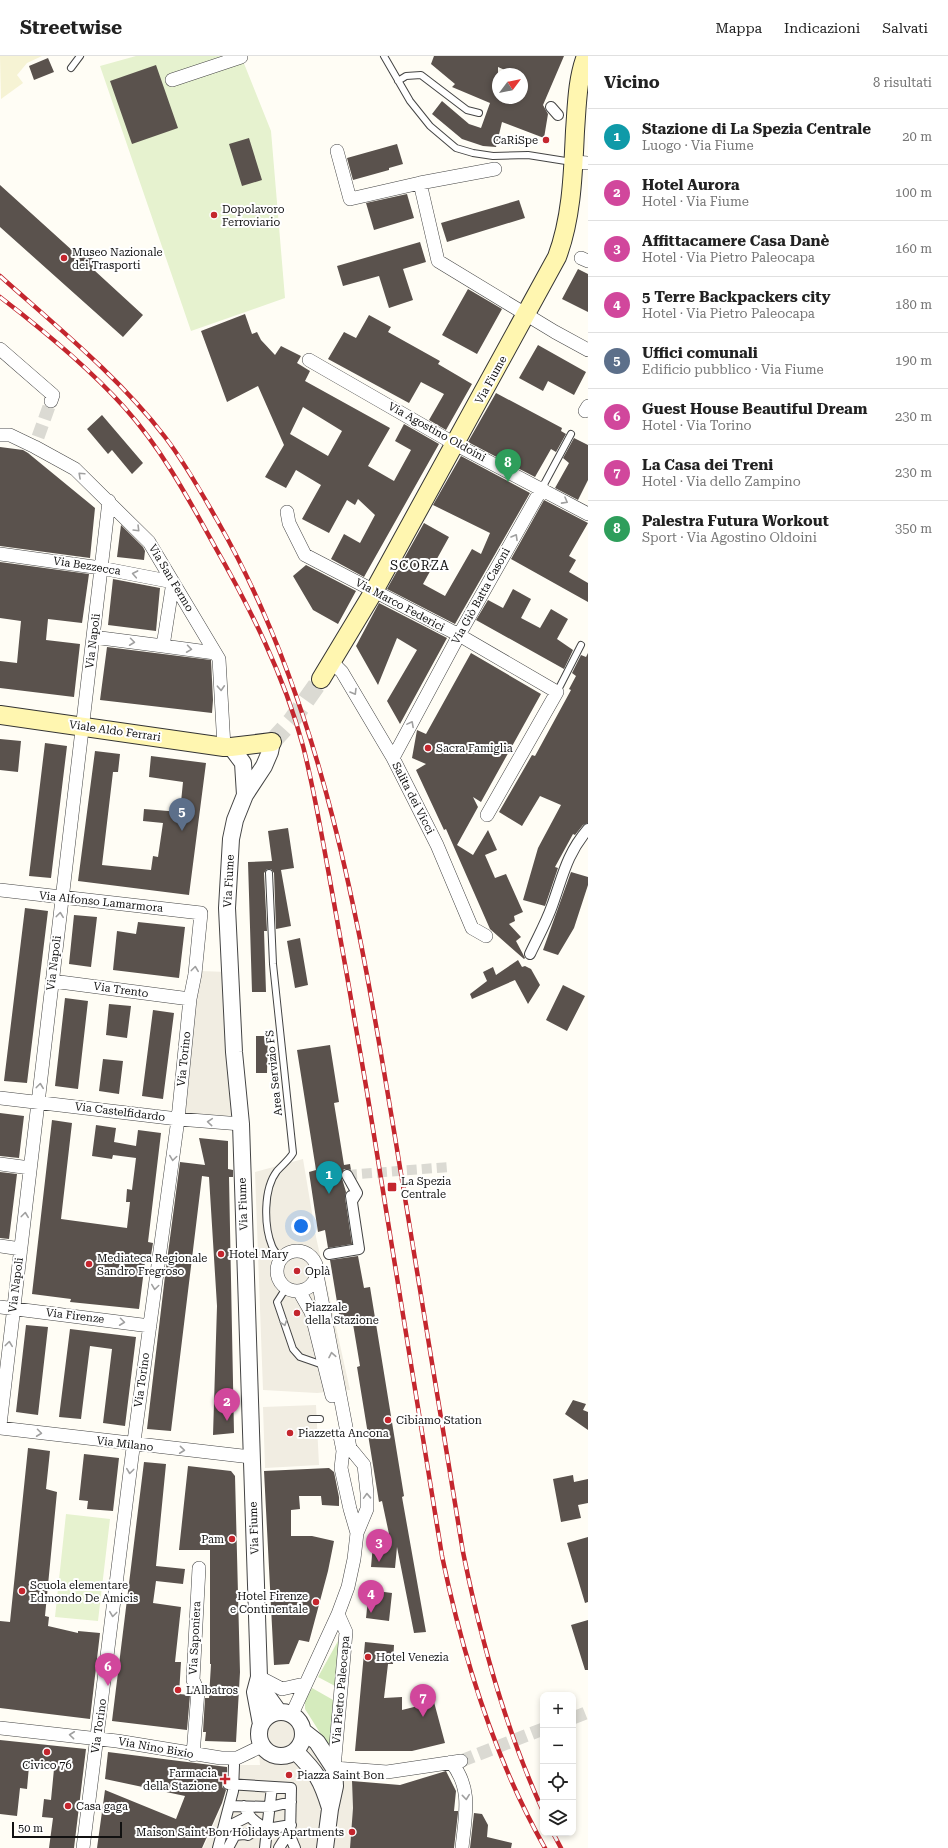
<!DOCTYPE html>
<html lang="it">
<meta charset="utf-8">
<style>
body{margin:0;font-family:"Roboto Serif",serif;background:#f6f6f6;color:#222}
.controls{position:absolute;right:12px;bottom:12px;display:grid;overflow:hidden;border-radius:8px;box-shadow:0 2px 6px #0003}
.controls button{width:36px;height:36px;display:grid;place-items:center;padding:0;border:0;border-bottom:1px solid #e0e0e0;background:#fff;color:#222;font:20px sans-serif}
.compass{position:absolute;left:492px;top:12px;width:36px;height:36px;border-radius:50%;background:#fff;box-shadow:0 2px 6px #0003;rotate:58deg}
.scale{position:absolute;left:12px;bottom:10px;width:110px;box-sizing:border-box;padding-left:4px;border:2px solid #111;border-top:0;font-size:11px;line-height:14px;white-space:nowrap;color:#111;-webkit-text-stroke:3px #fff;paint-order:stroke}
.you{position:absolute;left:301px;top:1170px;width:14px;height:14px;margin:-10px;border:3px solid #fff;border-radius:50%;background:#1a73e8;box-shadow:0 0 0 6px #1a73e833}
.badge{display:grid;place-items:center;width:26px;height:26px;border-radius:50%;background:#c4262e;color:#fff;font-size:13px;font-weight:700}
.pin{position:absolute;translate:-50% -33px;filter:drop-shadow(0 1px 2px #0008)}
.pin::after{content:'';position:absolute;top:21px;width:14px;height:12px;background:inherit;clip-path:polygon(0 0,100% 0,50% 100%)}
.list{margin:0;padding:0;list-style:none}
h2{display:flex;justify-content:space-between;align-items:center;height:52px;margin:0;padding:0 16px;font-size:17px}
h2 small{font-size:13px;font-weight:400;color:#767676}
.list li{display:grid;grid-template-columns:26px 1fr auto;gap:12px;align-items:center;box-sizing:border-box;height:56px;padding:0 16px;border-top:1px solid #e0e0e0}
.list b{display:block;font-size:15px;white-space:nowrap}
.list p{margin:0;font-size:13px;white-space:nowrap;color:#767676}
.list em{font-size:13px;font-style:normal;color:#767676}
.icon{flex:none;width:22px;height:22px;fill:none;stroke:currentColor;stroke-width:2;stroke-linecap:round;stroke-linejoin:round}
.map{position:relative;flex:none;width:588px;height:1792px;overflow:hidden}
header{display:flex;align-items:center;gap:24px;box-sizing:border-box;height:56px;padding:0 20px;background:#fff;border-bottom:1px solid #e0e0e0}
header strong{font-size:19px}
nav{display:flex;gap:22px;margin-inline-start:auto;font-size:14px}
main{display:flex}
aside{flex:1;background:#fff}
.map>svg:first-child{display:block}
.farmland{fill:#f6f3d4}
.green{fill:#d5ebbd}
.pitch{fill:#e6f2cf}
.plaza{fill:#f1ede2}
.building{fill:#5a524d;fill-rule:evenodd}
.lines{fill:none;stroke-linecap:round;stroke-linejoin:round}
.pedestrian-tunnel{stroke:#dbdad3;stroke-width:10;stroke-dasharray:10 5;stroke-linecap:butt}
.minor-tunnel{stroke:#dbdad3;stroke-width:13;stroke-dasharray:13 6;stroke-linecap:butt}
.secondary-tunnel{stroke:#dbdad3;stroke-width:18;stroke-dasharray:18 9;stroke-linecap:butt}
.service-casing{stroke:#444;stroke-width:8}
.pedestrian-casing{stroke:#444;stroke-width:12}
.minor-casing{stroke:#444;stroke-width:14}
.tertiary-casing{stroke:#444;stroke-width:18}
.secondary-casing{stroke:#333;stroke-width:20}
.service{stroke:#fff;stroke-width:6}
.pedestrian{stroke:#fff;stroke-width:10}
.minor{stroke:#fff;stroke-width:13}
.tertiary{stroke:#fff;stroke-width:16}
.secondary{stroke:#fff6b0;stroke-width:18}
.rail-casing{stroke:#c4262e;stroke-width:4.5}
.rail{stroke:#fff;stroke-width:3;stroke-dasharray:9;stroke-linecap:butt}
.oneway{stroke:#a0a0a0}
.poi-dot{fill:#c4262e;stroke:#fff;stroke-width:1.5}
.labels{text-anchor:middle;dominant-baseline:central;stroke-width:4;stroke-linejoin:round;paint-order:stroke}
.poi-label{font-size:11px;fill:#111;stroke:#fff;text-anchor:start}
.street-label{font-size:11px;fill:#111;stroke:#fff}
.quarter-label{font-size:13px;letter-spacing:1px;fill:#111;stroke:#fff}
</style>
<header>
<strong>Streetwise</strong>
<nav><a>Mappa</a><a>Indicazioni</a><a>Salvati</a></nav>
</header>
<main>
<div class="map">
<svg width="588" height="1792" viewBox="0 0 588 1792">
<rect width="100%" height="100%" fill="#fffdf5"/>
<path class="farmland" d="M0 0H42L27 7 17 19 23 27 1 43Z"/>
<path class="green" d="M338 1585 340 1590 335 1630 318 1621Z
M312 1632 335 1645 329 1691 305 1653V1645Z"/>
<path class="pitch" d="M136 0H241L271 75 285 242 191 275 100 10Z
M66 1458 110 1463 98 1565 55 1561Z"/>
<path class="plaza" d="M199 915 228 916 233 1068 182 1064Z
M303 1103 316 1181 350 1334 317 1337 263 1334 255 1116Z
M316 1349 319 1409 265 1412 263 1351Z
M283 1652 296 1657 307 1673 337 1701 352 1725 353 1752 350 1792H203L223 1748 234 1709H260L259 1697 254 1675 256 1667 267 1656 272 1654Z"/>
<path class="building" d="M434 0H564L543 49 548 58 544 82 502 66 496 91 483 90 462 83 432 58 442 45 469 68 481 72 490 47 452 31 455 28 431 8ZM498 11 514 18H522V42H498Z
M48 2 54 16 34 24 29 10Z
M156 9 178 72 132 88 110 25Z
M249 82 262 124 242 130 229 88Z
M397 88 403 108 389 112V114L353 124 347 102Z
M0 129 74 196 79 191 99 208 94 214 143 259 123 281 0 171Z
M407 138 414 162 374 174 366 147Z
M519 144 525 162 447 186 441 167Z
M420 186 426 206 403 213 413 244 389 252 379 220 343 230 337 210Z
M578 213 588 218V256L562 243Z
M468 233 502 253 477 298 442 279Z
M245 258 252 278 257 276 261 284 275 299 281 290 301 300 297 307 310 315 305 325 390 372 368 410 394 425 411 394 395 385 404 368 439 388 364 521 331 503 344 478 360 487 375 459 358 443 355 449 347 444 329 477 302 463 321 429 296 414 286 432 265 421 284 389 258 330 227 346 201 275ZM303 351 342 375 328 400 290 378Z
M369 259 391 271 388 276 440 305 438 308 472 328 446 374 429 364 444 338 421 326 409 347 328 303 344 276 356 282Z
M538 289 586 316 574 339 548 325 543 335 519 322Z
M496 337 562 372 561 375 566 378 556 396 551 393 535 421 468 386Z
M102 359 143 407 132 418 112 394 108 398 87 373Z
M574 382 588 389V424L578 444 555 432 569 407 563 402Z
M0 391 23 394 28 397 95 452 90 502 0 490Z
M461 400 530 437 455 568 387 533 424 467 449 481 423 528 445 540 472 493 481 498 490 477 433 449Z
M544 444 588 467 569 500 576 504 569 516 588 527V546L511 503Z
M121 469 143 491 145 495 144 504 117 501Z
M0 506 89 518 82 567 48 563 46 584 80 588 74 641 0 632V605L17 607 21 565 0 562Z
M306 509 356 535 338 568 313 554 293 520Z
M113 523 160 532 156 575 108 569Z
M513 533 531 543 521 562 540 572 551 553 568 563 557 583 573 594 564 613 476 564 488 544 503 552Z
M379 547 447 582 400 668 387 645 417 594 397 582 378 629 356 590Z
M107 591 211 604 213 644 212 657 100 644Z
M471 597 541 638 481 746 473 741 478 751 457 789 473 799 488 774 497 794 485 799 495 822 506 818 523 856 514 860 515 865 509 868 521 881 516 885 525 902 524 903 490 873 446 773 444 774 416 714 426 708 412 702 417 674 426 678Z
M588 597V767L583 769 575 779 573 778 555 811 558 812 545 850 523 844 538 792 561 749 540 740 522 770 499 756 532 699 535 700 571 634 569 633 576 620 572 617 581 599 586 601Z
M0 683 21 685 18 716 0 714Z
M45 687 67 690 51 822 29 820Z
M95 695 120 698 118 716H113L102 809 151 814 153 800 158 801 163 767 143 765 144 753 180 756 183 726 149 721 151 700 206 707 189 839 78 825Z
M288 772 294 812 281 814 291 870 276 873 274 817 271 813H267L264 817 267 875H264L266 936H252L248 806 272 805 268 775Z
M571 816 588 821V829L574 872 558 899 543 894Z
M25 852 48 855 27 1027 4 1025Z
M74 859 97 861 91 911 69 908Z
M138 866 185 871 179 922 113 914 117 875 136 878Z
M300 882 308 929 295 932 287 885Z
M518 904 522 911 525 910 531 913 540 929 528 948 515 924 472 943 470 938 487 925 483 916 493 911 496 919Z
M563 929 585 940 567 975 546 964Z
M65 942 88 945 78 1033 55 1030Z
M109 948 131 950 127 982 106 979Z
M153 954 174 957 163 1043 142 1040Z
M256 980H268L267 1017H256Z
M330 989 339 1046 334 1047 344 1109 350 1108 351 1114 344 1113 341 1119 346 1136 345 1141 352 1188 328 1192 325 1174 318 1176 309 1116 316 1114 297 994Z
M103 1003 123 1005 119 1038 99 1035Z
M0 1057 24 1060 19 1102 0 1100Z
M52 1064 72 1067 61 1163 127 1172 130 1146H126L127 1133 132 1134 136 1102 113 1099 112 1103 92 1100 96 1069 116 1072 114 1086 136 1090 138 1074 161 1077 148 1186 153 1187 151 1199 146 1198 139 1253 70 1246 71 1243 32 1238Z
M199 1082 228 1085V1113L233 1114V1121H229L234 1377 213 1379 217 1250 209 1121 202 1120 171 1375 147 1373 165 1220 180 1106 205 1109Z
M0 1116 17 1118 9 1183 0 1182Z
M358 1200 364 1232 370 1231 404 1440 402 1441 426 1576 414 1577 397 1491 395 1512 371 1511 374 1476 389 1478 382 1445 379 1446 357 1311 360 1310 352 1262 340 1264 330 1204Z
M26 1269 48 1271 38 1359 16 1356Z
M70 1273 136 1281 125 1370 103 1367 112 1293 90 1290 81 1363 59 1361Z
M573 1344 586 1348 583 1354 588 1356V1374L565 1358Z
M28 1392 50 1395 46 1433 57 1436 45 1560 49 1561 48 1570 78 1577V1575L100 1577 90 1663 0 1652V1565L10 1566Z
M84 1398 119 1402 113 1455 87 1453 88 1445 79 1444Z
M144 1406 166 1408 156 1510 185 1513 183 1528 156 1525 153 1547 181 1551 175 1606H181L179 1638 190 1639 187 1674 112 1665Z
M188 1410 231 1415 235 1420 240 1616 236 1686 205 1685 206 1676H203L205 1642H209L211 1608H210V1494H179Z
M329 1412 334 1416 339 1441V1450L322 1449 321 1440H299L300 1453 291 1454V1480H312L334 1485 328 1515 309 1586 299 1584 289 1608 274 1609 264 1415Z
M573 1419 574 1426 588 1423V1447L578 1449 581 1462 561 1466 553 1423Z
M588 1481V1546L585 1547 567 1487Z
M369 1534 392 1537 389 1565 366 1562Z
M588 1564V1614H585L571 1569Z
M365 1586 394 1589 393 1608H388L384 1642 402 1641V1654L434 1646 445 1687 412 1695H355Z
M0 1684 86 1693 74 1792H49L53 1762 42 1761 44 1743 51 1744 54 1713 29 1710 27 1733 20 1732 17 1760 0 1758Z
M108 1696 227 1711V1722L222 1727V1731L226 1734 222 1747 202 1792H97L105 1734 176 1763 185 1740 105 1723Z
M446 1715 456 1735 454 1755H458V1757L454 1792H350L353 1752 352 1725 400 1729Z
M474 1757 482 1758 488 1769 487 1781 512 1787 511 1792H470Z"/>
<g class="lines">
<path class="pedestrian-tunnel" d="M347 1119 449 1111"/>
<path class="minor-tunnel" d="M38 381 51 345
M573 1662 588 1656
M461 1705 543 1673"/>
<path class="secondary-tunnel" d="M272 686 292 664 321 623"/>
<defs>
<path id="service" d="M384 0 410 45 430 70 456 92 473 97 493 100 528 99 572 106
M71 12 80 0
M398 25 406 20 421 19 467 54 479 57
M542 432 571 378
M557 636 581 589
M269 817 273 908 293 1097C289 1104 282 1109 277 1115 263 1133 264 1170 272 1190 274 1195 278 1199 281 1203
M286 1232 277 1246 293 1293 300 1301 323 1309
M311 1363H320"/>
<path id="pedestrian" d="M551 51 558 59
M530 898C537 883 546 867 552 850 563 820 566 799 588 773
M347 1119 357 1137 352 1145
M329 1198 359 1193 351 1140
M228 1728 291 1732 290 1780 295 1792
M272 1731 267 1773 291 1769
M229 1750 270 1751 291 1746
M244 1750C249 1762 256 1767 267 1773L265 1792
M223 1773 249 1760
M218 1792 233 1735 234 1709
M228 1792 235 1779 244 1778 248 1779 260 1769
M279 1792 284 1784 290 1780"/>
<path id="minor" d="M172 24 241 1
M337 95 350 143 420 127 495 113
M574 106 588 107
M420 127 438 205 555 276 588 294
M581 202 588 205
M0 293 53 339 51 345
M309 304 455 388 588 458
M585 355 588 350
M0 379H10L35 391 75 413 149 486 219 603 224 691
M287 456 289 467 305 499 459 579 557 636 487 759
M0 498 101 512 173 526
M93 581 163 590 173 526
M163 590 215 597
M331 605 342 616 393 702 437 789 472 872 486 880
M393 702 459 579 542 432
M0 834 201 857 195 918 190 943 178 1063 132 1400 83 1792
M52 925 190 943
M0 1042 178 1063 241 1068
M0 1108 30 1112
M0 1190 21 1193
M277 1215a20 20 0 1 1 40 0a20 20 0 1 1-40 0Z
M299 1235 311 1256 332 1340
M0 1251 150 1270
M0 1369 109 445
M0 1372 251 1401
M340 1380 343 1395 341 1412 350 1453 357 1477
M338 1558 346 1576 334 1712 387 1716 461 1705
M259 1621 282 1633 304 1628
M292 1658 338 1558 348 1531 354 1503 357 1477 367 1453V1437L364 1409 350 1392 317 1219
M0 1672 117 1685 221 1702H237L262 1690
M193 1699 198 1635 193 1624 199 1512
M451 1706C473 1733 465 1760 462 1792"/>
<path id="tertiary" d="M272 686 270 696 264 710 245 739 235 764 231 783 227 852 234 996 241 1068 259 1621 268 1641 278 1655
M231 691 243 707 245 739
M259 1621 255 1636 261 1668
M259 1678a22 22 0 1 1 44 0a22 22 0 1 1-44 0Z
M303 1675 317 1686 334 1712 335 1730 330 1753 325 1792
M295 1695C317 1717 321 1723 330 1752"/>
<path id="secondary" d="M321 623 374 535 557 201C572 161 573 117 575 75 577 49 577 24 586 0
M0 659 224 691H231L272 686"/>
</defs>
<use href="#service" class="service-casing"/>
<use href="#pedestrian" class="pedestrian-casing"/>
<use href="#minor" class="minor-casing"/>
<use href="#tertiary" class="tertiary-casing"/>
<use href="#secondary" class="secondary-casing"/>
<use href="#service" class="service"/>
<use href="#pedestrian" class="pedestrian"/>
<use href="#minor" class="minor"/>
<use href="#tertiary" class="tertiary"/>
<use href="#secondary" class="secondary"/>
<defs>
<path id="rail" d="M0 220C57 271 118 320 165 381 185 407 201 436 217 464 325 652 360 871 395 1081 418 1219 440 1358 463 1496 481 1585 505 1672 543 1755
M0 241C43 274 87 310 124 351 161 392 187 440 214 489 250 552 284 619 303 690 314 733 321 776 329 819 342 891 355 964 367 1036 392 1191 417 1345 442 1500 463 1601 494 1702 545 1792
M553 1777 561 1792"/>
</defs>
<use href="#rail" class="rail-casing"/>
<use href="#rail" class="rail"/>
</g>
<defs><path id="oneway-chevron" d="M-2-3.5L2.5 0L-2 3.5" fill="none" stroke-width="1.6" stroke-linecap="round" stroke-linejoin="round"/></defs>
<g class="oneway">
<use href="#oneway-chevron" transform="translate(81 419) rotate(-137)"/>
<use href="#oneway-chevron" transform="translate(565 445) rotate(29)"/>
<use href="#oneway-chevron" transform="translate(137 473) rotate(45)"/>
<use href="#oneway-chevron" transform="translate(515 481) rotate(-60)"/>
<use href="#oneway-chevron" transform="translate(135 518) rotate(-169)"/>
<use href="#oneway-chevron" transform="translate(132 586) rotate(7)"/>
<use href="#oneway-chevron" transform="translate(189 593) rotate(8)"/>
<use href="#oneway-chevron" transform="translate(221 632) rotate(87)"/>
<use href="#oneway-chevron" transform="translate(354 636) rotate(59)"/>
<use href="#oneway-chevron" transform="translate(411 668) rotate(-62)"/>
<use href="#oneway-chevron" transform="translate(60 859) rotate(-83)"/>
<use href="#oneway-chevron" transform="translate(195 913) rotate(-83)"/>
<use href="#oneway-chevron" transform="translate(40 1030) rotate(-83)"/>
<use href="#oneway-chevron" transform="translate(210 1066) rotate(-175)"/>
<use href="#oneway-chevron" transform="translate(173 1102) rotate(98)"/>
<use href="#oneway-chevron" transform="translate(25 1159) rotate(-83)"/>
<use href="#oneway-chevron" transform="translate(155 1231) rotate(98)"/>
<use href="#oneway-chevron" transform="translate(122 1266) rotate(7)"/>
<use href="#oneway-chevron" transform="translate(284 1267) rotate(72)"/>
<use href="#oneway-chevron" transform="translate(9 1288) rotate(-83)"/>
<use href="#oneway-chevron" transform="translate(332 1299) rotate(-101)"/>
<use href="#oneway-chevron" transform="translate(39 1377) rotate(7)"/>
<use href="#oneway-chevron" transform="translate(182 1394) rotate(6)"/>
<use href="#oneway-chevron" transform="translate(130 1415) rotate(97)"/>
<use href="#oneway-chevron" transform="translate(367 1440) rotate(-92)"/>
<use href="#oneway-chevron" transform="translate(113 1558) rotate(97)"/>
<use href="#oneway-chevron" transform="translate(72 1679) rotate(-174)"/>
<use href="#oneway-chevron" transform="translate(466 1741) rotate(84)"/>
</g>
<g class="poi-dot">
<circle cx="546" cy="84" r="4"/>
<circle cx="214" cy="159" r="4"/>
<circle cx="64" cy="202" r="4"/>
<circle cx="428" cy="692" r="4"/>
<rect x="387" y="1126" width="10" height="10" rx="2"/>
<circle cx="221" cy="1198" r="4"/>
<circle cx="89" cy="1208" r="4"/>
<circle cx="297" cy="1215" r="4"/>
<circle cx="297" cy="1257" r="4"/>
<circle cx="388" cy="1364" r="4"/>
<circle cx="290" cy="1377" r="4"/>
<circle cx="232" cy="1483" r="4"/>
<circle cx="22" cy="1535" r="4"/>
<circle cx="316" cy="1546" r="4"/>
<circle cx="368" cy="1601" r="4"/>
<circle cx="178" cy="1634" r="4"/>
<circle cx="47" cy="1696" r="4"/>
<circle cx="289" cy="1719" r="4"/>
<path d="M223 1717h4v4h4v4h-4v4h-4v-4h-4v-4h4z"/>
<circle cx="68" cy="1750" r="4"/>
<circle cx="352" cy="1776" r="4"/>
</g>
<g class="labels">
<g class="poi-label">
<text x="538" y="84" text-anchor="end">CaRiSpe</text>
<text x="222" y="153">Dopolavoro<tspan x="222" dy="13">Ferroviario</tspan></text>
<text x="72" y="196">Museo Nazionale<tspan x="72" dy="13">dei Trasporti</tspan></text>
<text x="436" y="692">Sacra Famiglia</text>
<text x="401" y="1125">La Spezia<tspan x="401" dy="13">Centrale</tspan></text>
<text x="229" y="1198">Hotel Mary</text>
<text x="97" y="1202">Mediateca Regionale<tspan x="97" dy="13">Sandro Fregroso</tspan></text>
<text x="305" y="1215">Oplà</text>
<text x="305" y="1251">Piazzale<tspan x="305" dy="13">della Stazione</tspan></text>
<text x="396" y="1364">Cibiamo Station</text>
<text x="298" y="1377">Piazzetta Ancona</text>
<text x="224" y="1483" text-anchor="end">Pam</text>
<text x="30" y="1529">Scuola elementare<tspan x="30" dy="13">Edmondo De Amicis</tspan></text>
<text x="308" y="1540" text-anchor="end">Hotel Firenze<tspan x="308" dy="13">e Continentale</tspan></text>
<text x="376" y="1601">Hotel Venezia</text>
<text x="186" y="1634">L'Albatros</text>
<text x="47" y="1709" text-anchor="middle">Civico 76</text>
<text x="217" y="1717" text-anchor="end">Farmacia<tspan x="217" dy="13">della Stazione</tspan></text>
<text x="297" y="1719">Piazza Saint Bon</text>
<text x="76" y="1750">Casa gaga</text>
<text x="344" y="1776" text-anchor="end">Maison Saint Bon Holidays Apartments</text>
</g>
<g class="street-label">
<text transform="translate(491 324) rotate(-61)">Via Fiume</text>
<text transform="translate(437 376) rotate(29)">Via Agostino Oldoini</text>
<text transform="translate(87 510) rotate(9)">Via Bezzecca</text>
<text transform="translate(171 522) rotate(59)">Via San Fermo</text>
<text transform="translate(481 540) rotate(-61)">Via Giò Batta Casoni</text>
<text transform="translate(400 549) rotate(28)">Via Marco Federici</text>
<text transform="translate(93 585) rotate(-83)">Via Napoli</text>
<text transform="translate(115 675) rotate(8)">Viale Aldo Ferrari</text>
<text transform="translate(413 742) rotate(63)">Salita dei Vicci</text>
<text transform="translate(229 825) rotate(-87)">Via Fiume</text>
<text transform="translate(101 846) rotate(6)">Via Alfonso Lamarmora</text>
<text transform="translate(54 907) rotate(-83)">Via Napoli</text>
<text transform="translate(121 934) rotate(8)">Via Trento</text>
<text transform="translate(184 1003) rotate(-84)">Via Torino</text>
<text transform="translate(274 1017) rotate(-96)">Area Servizio FS</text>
<text transform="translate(120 1056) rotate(7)">Via Castelfidardo</text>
<text transform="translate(243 1148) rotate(-92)">Via Fiume</text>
<text transform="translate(16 1229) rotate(-83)">Via Napoli</text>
<text transform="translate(75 1260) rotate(7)">Via Firenze</text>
<text transform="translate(142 1324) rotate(-82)">Via Torino</text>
<text transform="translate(125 1388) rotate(7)">Via Milano</text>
<text transform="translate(254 1472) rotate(-92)">Via Fiume</text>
<text transform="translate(195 1582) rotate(-87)">Via Saponiera</text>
<text transform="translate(341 1634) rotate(-85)">Via Pietro Paleocapa</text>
<text transform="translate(99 1670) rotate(-82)">Via Torino</text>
<text transform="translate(156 1692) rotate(10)">Via Nino Bixio</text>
</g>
<g class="quarter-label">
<text x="420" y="509">SCORZA</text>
</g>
</g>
</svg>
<div class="controls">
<button>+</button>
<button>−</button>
<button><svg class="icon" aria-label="locate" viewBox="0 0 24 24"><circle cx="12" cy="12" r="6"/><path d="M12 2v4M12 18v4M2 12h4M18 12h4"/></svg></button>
<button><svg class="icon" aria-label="layers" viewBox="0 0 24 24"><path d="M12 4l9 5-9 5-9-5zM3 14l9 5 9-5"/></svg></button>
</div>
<svg class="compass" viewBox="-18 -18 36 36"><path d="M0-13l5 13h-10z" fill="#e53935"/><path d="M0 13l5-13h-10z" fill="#767676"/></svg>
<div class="scale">50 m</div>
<div class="you"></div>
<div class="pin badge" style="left:329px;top:1138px;background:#0f9aa8">1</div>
<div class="pin badge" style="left:227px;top:1365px;background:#d1479c">2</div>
<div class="pin badge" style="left:379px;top:1506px;background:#d1479c">3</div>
<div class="pin badge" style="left:371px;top:1557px;background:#d1479c">4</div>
<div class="pin badge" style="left:182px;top:775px;background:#5c6f8a">5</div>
<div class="pin badge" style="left:108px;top:1630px;background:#d1479c">6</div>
<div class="pin badge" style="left:423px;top:1661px;background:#d1479c">7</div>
<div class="pin badge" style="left:508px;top:426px;background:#2e9e5b">8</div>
</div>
<aside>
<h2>Vicino<small>8 risultati</small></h2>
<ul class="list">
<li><span class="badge" style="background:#0f9aa8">1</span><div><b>Stazione di La Spezia Centrale</b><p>Luogo · Via Fiume</p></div><em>20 m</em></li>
<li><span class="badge" style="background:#d1479c">2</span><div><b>Hotel Aurora</b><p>Hotel · Via Fiume</p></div><em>100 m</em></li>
<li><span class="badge" style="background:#d1479c">3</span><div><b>Affittacamere Casa Danè</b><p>Hotel · Via Pietro Paleocapa</p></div><em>160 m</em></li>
<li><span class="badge" style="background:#d1479c">4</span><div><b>5 Terre Backpackers city</b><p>Hotel · Via Pietro Paleocapa</p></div><em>180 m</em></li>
<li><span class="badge" style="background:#5c6f8a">5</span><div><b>Uffici comunali</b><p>Edificio pubblico · Via Fiume</p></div><em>190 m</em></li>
<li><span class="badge" style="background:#d1479c">6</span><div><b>Guest House Beautiful Dream</b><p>Hotel · Via Torino</p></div><em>230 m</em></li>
<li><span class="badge" style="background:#d1479c">7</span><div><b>La Casa dei Treni</b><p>Hotel · Via dello Zampino</p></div><em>230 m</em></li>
<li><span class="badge" style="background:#2e9e5b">8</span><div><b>Palestra Futura Workout</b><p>Sport · Via Agostino Oldoini</p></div><em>350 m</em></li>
</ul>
</aside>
</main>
